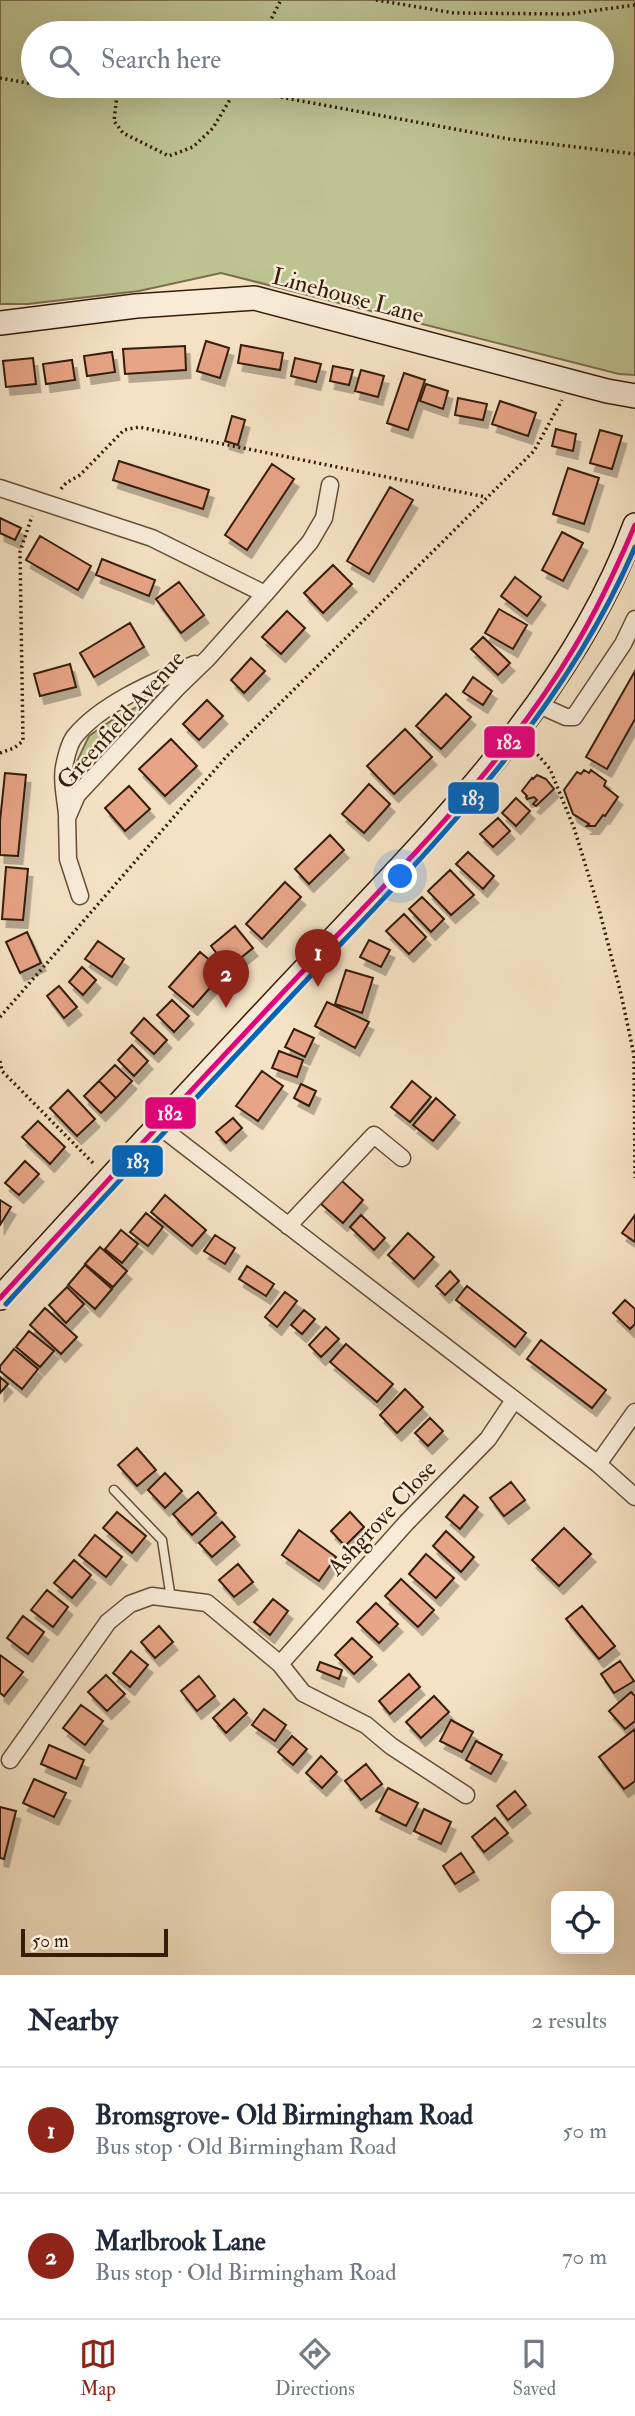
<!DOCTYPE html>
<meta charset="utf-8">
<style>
body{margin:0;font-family:"IM FELL Double Pica",serif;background:#f2f2f3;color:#1f2937}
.controls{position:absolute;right:21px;bottom:21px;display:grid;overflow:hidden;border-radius:14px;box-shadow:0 7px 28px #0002}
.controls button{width:63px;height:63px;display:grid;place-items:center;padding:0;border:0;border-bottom:2px solid #e0e1e3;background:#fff;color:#1f2937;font:35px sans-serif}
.scale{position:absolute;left:21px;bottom:18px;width:147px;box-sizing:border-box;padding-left:7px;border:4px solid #351d08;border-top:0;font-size:19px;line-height:24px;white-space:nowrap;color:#351d08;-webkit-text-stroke:5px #f8ecd9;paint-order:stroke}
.you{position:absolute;left:401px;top:877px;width:24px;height:24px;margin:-18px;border:5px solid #fff;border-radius:50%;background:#1a73e8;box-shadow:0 0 0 10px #1a73e833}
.badge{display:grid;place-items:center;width:46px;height:46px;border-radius:50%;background:#8f2418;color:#fff;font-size:23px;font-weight:700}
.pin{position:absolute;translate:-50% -58px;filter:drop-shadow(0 2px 4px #0008)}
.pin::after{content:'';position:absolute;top:37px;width:24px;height:21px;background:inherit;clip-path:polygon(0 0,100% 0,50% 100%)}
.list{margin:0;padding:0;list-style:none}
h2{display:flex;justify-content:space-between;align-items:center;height:91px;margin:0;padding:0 28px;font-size:30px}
h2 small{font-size:23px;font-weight:400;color:#747a83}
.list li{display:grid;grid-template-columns:46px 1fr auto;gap:21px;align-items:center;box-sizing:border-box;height:126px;padding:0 28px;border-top:2px solid #e0e1e3}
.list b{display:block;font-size:26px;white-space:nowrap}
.list p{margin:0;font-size:23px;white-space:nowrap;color:#747a83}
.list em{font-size:23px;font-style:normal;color:#747a83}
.icon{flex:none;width:38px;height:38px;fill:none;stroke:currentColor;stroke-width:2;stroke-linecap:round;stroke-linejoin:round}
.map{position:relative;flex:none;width:635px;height:1975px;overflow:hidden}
.search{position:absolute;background:#fff;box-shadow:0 7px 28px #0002;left:21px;right:21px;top:21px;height:77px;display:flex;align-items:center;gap:18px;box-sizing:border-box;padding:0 24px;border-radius:38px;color:#747a83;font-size:26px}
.sheet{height:343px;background:#fff}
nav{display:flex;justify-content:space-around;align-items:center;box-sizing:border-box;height:98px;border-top:2px solid #e0e1e3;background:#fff;font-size:19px;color:#747a83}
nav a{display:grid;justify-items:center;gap:4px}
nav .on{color:#8f2418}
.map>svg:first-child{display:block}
.green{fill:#bec392;stroke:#7a704d;stroke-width:2;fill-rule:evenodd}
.building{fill:#e7a486;stroke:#351d08;stroke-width:2;filter:url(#shadow)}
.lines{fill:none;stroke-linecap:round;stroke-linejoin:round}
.lane-casing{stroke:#654e37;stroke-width:11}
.street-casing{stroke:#654e37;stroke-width:19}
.secondary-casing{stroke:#351d08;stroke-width:26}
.path{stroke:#351d08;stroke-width:3.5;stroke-dasharray:2 3.5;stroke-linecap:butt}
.lane{stroke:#f8ecd9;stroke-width:8}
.street{stroke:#f8ecd9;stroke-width:16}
.secondary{stroke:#f8ecd9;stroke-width:23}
.bus-1-casing{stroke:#f8ecd9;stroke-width:10}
.bus-2-casing{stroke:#f8ecd9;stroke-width:10}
.bus-1{stroke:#e5007d;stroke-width:5}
.bus-2{stroke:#0065bd;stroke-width:5}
.labels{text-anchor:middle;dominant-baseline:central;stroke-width:5;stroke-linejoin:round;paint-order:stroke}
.street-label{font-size:24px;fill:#351d08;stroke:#f8ecd9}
.line-badge{stroke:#f8ecd9;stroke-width:2.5}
.badge-label{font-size:19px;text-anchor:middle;font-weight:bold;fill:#fff}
</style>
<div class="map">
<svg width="635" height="1975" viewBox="0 0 635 1975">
<defs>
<filter id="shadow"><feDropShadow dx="4.5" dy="8" stdDeviation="0" flood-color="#0004"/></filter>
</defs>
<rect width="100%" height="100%" fill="#f5e2c4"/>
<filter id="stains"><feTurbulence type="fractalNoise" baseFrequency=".00286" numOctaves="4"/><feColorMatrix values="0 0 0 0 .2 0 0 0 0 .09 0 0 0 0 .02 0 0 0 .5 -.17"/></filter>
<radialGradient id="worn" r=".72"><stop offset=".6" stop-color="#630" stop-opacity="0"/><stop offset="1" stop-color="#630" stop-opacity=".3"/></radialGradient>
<path class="green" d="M0 0H635V375L619 374 221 273 139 291 28 304H0ZM33 33H602V86H33Z
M158 696 79 782 72 772 89 736 115 718Z"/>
<path class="building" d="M206 341 229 348 220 378 197 371Z
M241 345 283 353 280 370 238 363Z
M185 346 186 370 125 374 123 349Z
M112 352 115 372 87 376 84 356Z
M33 358 36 384 6 387 3 361Z
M295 358 321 364 316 382 291 376Z
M72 360 75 380 46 384 43 364Z
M333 366 353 370 349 385 330 381Z
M361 370 384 376 378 397 355 391Z
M404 373 425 380 408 430 387 423Z
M426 384 448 391 443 409 420 401Z
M458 398 487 404 483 420 455 415Z
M500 401 536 413 528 436 492 424Z
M232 416 245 420 238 445 225 441Z
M556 429 576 434 573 451 552 446Z
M600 430 622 436 612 469 590 463Z
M119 461 209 490 203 509 113 480Z
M272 464 294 479 247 550 225 535Z
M568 468 599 478 584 524 553 514Z
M390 487 413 500 369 574 347 561Z
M0 518 21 528 15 540 0 533Z
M562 532 583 543 563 581 542 570Z
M40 536 91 566 78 590 26 560Z
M102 559 155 580 149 596 96 575Z
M333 565 352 584 323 613 304 593Z
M515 577 541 597 527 616 501 596Z
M179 582 204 615 181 633 156 599Z
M499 609 527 625 513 649 485 633Z
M287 611 305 628 281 654 262 637Z
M130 623 144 647 94 677 80 653Z
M483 637 510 663 498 675 471 649Z
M251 658 265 671 244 693 231 680Z
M70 664 76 687 40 696 34 674Z
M635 671V719L607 769 586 757Z
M473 677 492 691 483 705 463 692Z
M446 694 471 717 441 749 416 726Z
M207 700 223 716 199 740 183 724Z
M405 729 432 757 394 794 367 766Z
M171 739 197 766 165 796 139 769Z
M584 770 589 773 591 770 606 781 604 786 618 797 605 816 603 815 595 826H587L589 824 573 814 564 790 577 772 581 774Z
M5 773 26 775 18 856 0 855V821Z
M537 775 546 779 554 789 536 806 533 804 537 800 534 797 527 799 526 797 527 796 522 791 532 778 533 779Z
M369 784 390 804 364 833 342 814Z
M129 786 150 809 125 831 105 808Z
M516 798 530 811 516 826 502 813Z
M498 818 510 831 493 847 480 834Z
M330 835 344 850 309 884 295 869Z
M468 852 494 876 483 889 456 864Z
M6 867 28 869 23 920 2 919Z
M450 870 474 895 451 915 428 891Z
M285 882 301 897 262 939 246 924Z
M422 897 444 919 431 932 409 909Z
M404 914 426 937 409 954 386 931Z
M235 926 253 948 228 968 211 946Z
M27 932 41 963 20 973 6 942Z
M369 940 390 950 381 967 360 957Z
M98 941 124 959 112 977 85 959Z
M200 952 224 972 193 1007 169 987Z
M82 967 96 980 83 995 69 982Z
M346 970 373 978 362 1013 335 1004Z
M59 986 77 1007 64 1018 47 996Z
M172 1000 189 1016 174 1032 157 1015Z
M327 1002 369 1022 355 1048 315 1026Z
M144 1018 167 1040 154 1054 131 1033Z
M294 1029 314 1038 305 1057 285 1047Z
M132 1045 148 1061 134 1076 118 1060Z
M279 1051 303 1060 297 1077 272 1068Z
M115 1065 132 1081 116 1098 99 1081Z
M262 1071 283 1086 258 1121 236 1106Z
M99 1081 116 1098 101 1113 84 1096Z
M412 1081 431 1097 410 1122 391 1107Z
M301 1084 316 1091 309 1106 294 1098Z
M68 1090 95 1119 77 1136 50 1108Z
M436 1098 455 1115 433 1141 413 1125Z
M233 1118 242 1128 226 1143 216 1132Z
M38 1121 65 1147 50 1164 22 1137Z
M25 1161 39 1174 19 1195 5 1183Z
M342 1181 363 1200 343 1223 321 1204Z
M165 1195 206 1230 192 1246 151 1212Z
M0 1200 11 1207 0 1225Z
M146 1213 163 1227 148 1246 130 1232Z
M361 1215 385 1238 374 1250 350 1227Z
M635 1215V1242L622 1233Z
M121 1230 138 1244 122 1263 105 1249Z
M408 1233 434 1257 414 1279 388 1255Z
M215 1235 235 1248 225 1264 204 1251Z
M100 1247 127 1271 113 1287 85 1264Z
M85 1265 112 1289 95 1309 68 1285Z
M247 1266 274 1284 266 1296 239 1279Z
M450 1271 459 1281 445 1295 436 1286Z
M467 1286 526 1333 515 1347 456 1300Z
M67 1287 84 1304 66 1323 49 1305Z
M285 1292 297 1301 277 1327 265 1317Z
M625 1300 635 1309V1324L630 1329 613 1313Z
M45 1308 77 1337 61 1354 30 1325Z
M304 1310 315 1319 302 1334 291 1325Z
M326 1327 339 1339 321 1357 309 1345Z
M29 1331 54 1351 40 1367 16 1347Z
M541 1340 606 1390 592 1408 527 1359Z
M346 1344 393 1384 377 1402 330 1362Z
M14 1349 38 1369 22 1389 0 1371V1366Z
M0 1377 8 1384 0 1393Z
M405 1389 423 1407 397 1433 380 1415Z
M430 1418 443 1431 428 1446 415 1433Z
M137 1448 156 1470 137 1486 118 1465Z
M165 1473 182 1491 165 1508 148 1490Z
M511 1482 525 1500 504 1516 490 1498Z
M198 1492 216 1513 192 1535 173 1514Z
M464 1495 478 1507 460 1529 446 1517Z
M117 1512 146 1536 132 1553 103 1528Z
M350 1512 364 1527 345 1546 331 1531Z
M222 1522 235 1537 212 1557 199 1543Z
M564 1528 591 1554 559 1586 532 1560Z
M299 1530 336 1557 319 1581 282 1555Z
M446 1531 474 1557 461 1572 433 1546Z
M95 1535 122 1557 106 1577 79 1555Z
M426 1554 454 1578 436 1598 409 1574Z
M74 1560 91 1575 72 1598 54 1583Z
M238 1564 253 1582 234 1597 219 1580Z
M401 1579 434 1610 418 1627 385 1596Z
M47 1590 68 1607 53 1627 31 1610Z
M273 1599 288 1611 270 1635 254 1622Z
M376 1603 398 1624 379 1643 357 1622Z
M582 1606 615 1646 599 1659 566 1619Z
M23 1616 44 1632 28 1654 7 1638Z
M159 1626 173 1642 155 1658 141 1642Z
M352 1638 372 1657 354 1674 335 1655Z
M131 1651 148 1665 130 1687 113 1673Z
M0 1655 23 1672 4 1696 0 1693Z
M620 1661 634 1681 614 1693 601 1674Z
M320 1662 342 1670 339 1679 317 1670Z
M409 1674 420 1687 390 1714 379 1701Z
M106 1675 125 1694 107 1711 88 1692Z
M199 1676 215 1696 197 1711 181 1691Z
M631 1692 635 1696V1721L625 1729 609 1711Z
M434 1696 449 1712 421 1738 406 1722Z
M234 1699 247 1713 226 1733 213 1718Z
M81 1705 103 1721 85 1745 63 1728Z
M264 1709 286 1725 275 1741 252 1725Z
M451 1720 473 1732 462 1752 440 1741Z
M635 1729V1781L624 1789 599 1757Z
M292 1736 307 1749 293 1765 278 1752Z
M476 1741 502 1755 491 1774 466 1760Z
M49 1745 84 1760 76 1779 41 1764Z
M321 1756 337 1772 322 1788 306 1773Z
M366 1764 382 1784 361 1800 345 1781Z
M34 1779 66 1793 54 1817 23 1803Z
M388 1788 418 1803 406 1826 376 1811Z
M515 1791 526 1805 508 1820 497 1806Z
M0 1807 16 1811 4 1859 0 1858Z
M424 1809 451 1822 441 1844 414 1831Z
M495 1818 508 1833 484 1852 472 1837Z
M461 1853 474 1872 455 1884 443 1866Z"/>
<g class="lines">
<defs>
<path id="lane" d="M114 1490 162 1540 171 1599"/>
<path id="street" d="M0 488 152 538 265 594 208 658 177 688 77 795 67 818 68 859 80 896
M265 594 310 542 324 518 330 485
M539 705 566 717H574L623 644 635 619
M67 815C66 800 61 781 64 767 66 757 69 743 75 736 102 703 156 681 195 664
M159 1126 598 1464 635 1497
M288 1226 374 1135 402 1158
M598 1464 635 1412
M280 1664 303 1693 366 1725 391 1746 466 1795
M10 1760 108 1622 130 1604 152 1596 207 1603 280 1664 407 1522 488 1439 514 1400"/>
<path id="secondary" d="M0 323 136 306 255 298 607 391 635 396
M0 1298C101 1187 203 1077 306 968 429 836 572 698 635 525"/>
</defs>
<use href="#lane" class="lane-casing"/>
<use href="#street" class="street-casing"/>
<use href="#secondary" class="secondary-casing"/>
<path class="path" d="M376 0 454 13 570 14 635 5
M264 33 281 0
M0 78 33 84
M46 86 105 95 236 89 509 139 635 154
M117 95 114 121 123 133 169 156 193 147 213 128 238 86
M61 489 66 483 80 475 124 430 139 427 486 497
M530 746 550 769 574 828 599 909 621 994 634 1055 635 1178
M0 753 14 748 23 741 20 552 32 516
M0 1017 226 757 534 451 562 400
M0 1061 2 1071 95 1165"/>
<use href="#lane" class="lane"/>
<use href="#street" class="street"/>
<use href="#secondary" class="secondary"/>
<defs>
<path id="bus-1" d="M0 1298C95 1194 191 1090 288 987 389 880 498 775 574 648 598 609 617 567 635 525"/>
<path id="bus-2" d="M6 1304C104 1197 202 1091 301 986 428 851 561 720 635 547"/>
</defs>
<use href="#bus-1" class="bus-1-casing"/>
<use href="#bus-2" class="bus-2-casing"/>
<use href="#bus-1" class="bus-1"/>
<use href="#bus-2" class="bus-2"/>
</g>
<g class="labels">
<g class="street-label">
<text transform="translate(348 296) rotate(15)">Linehouse Lane</text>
<text transform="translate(121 720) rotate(-48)">Greenfield Avenue</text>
<text transform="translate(382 1518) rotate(-47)">Ashgrove Close</text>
</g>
</g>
<g class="line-badge">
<rect x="483" y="725" width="53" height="34" rx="7" fill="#e5007d"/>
<rect x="447" y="781" width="53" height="34" rx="7" fill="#0065bd"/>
<rect x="144" y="1096" width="53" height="34" rx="7" fill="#e5007d"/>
<rect x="111" y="1144" width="53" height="34" rx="7" fill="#0065bd"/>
</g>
<g class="badge-label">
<text x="509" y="749">182</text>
<text x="473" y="805">183</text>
<text x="170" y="1120">182</text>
<text x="138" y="1168">183</text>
</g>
<rect width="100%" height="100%" filter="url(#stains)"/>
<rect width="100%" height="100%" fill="url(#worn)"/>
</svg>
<div class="controls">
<button><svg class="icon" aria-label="locate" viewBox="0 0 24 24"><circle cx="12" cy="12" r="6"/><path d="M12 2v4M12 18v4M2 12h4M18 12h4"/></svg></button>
</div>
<div class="scale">50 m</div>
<div class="you"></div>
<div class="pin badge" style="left:318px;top:987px">1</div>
<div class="pin badge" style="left:226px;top:1008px">2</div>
<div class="search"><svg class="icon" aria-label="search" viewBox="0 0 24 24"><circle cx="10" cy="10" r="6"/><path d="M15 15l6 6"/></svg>Search here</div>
</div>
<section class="sheet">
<h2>Nearby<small>2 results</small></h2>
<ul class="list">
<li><span class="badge">1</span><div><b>Bromsgrove- Old Birmingham Road</b><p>Bus stop · Old Birmingham Road</p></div><em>50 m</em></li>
<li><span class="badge">2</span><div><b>Marlbrook Lane</b><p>Bus stop · Old Birmingham Road</p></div><em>70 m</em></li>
</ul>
</section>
<nav>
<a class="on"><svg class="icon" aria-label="map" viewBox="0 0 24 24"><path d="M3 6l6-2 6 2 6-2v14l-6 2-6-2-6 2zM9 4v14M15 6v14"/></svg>Map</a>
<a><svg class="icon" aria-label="directions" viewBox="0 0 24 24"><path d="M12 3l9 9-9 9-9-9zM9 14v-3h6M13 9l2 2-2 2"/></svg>Directions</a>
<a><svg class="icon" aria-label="saved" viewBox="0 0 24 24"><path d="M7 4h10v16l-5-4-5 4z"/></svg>Saved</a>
</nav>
